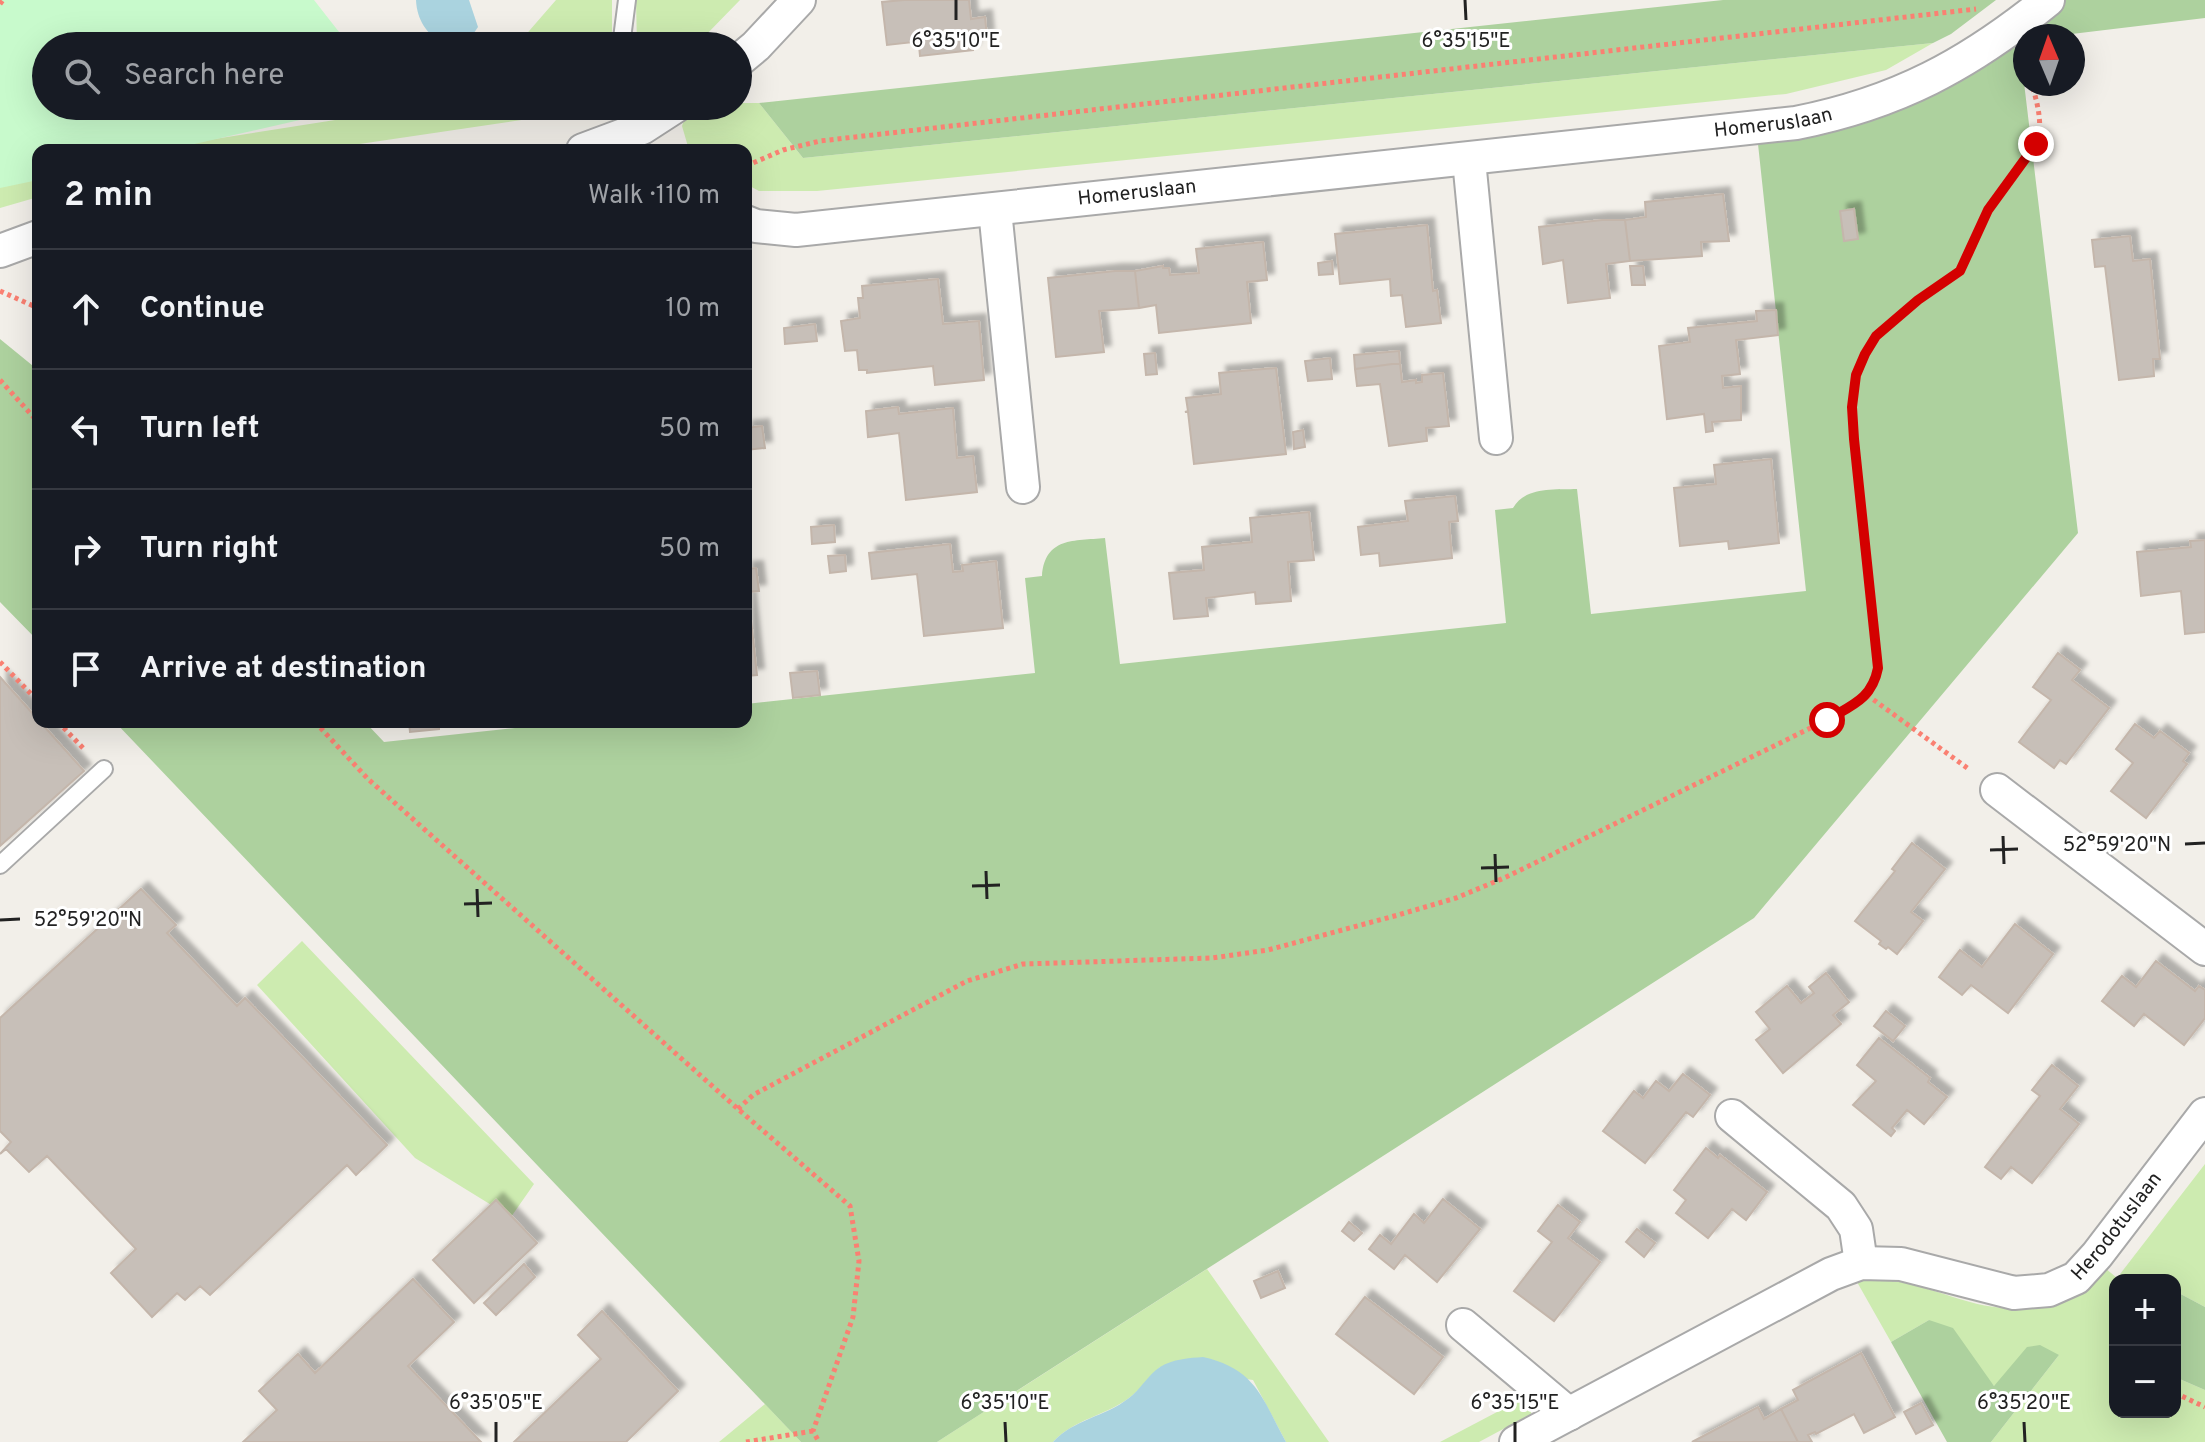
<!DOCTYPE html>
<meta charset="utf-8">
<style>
body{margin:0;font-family:Overpass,sans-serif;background:#20242c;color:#f1f3f6}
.controls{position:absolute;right:24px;bottom:24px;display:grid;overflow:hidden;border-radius:16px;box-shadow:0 8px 32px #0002}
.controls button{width:72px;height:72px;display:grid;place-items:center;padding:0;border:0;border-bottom:2px solid #363941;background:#171b24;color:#f1f3f6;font:40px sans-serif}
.compass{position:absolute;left:2013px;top:24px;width:72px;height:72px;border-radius:50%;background:#171b24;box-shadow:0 8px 32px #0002;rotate:358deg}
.stop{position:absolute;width:24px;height:24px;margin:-18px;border:6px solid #d40000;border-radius:50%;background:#fff}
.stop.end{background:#d40000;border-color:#fff;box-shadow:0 2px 8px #0008}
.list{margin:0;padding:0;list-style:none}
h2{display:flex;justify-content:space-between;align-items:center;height:104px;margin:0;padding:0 32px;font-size:34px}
h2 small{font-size:26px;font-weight:400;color:#9ea1a6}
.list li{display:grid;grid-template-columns:52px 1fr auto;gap:24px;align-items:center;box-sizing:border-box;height:120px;padding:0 32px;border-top:2px solid #363941}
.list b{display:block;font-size:30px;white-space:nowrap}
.list em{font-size:26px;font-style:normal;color:#9ea1a6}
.icon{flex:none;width:44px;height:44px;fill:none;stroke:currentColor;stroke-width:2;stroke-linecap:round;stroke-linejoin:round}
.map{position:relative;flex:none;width:2205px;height:1442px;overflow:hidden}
.search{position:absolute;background:#171b24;box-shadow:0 8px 32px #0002;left:32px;top:32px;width:720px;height:88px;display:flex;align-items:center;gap:20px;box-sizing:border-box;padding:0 28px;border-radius:44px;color:#9ea1a6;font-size:30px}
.panel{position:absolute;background:#171b24;box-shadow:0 8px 32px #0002;left:32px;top:144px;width:720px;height:584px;border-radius:16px}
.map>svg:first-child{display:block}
.grass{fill:#cdebb0}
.forest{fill:#add19e}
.park{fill:#c8facc}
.water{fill:#aad3df}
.building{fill:#c7bfb8;stroke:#c4b6ab;stroke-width:2;filter:url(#shadow)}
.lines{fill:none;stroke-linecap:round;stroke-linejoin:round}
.service-casing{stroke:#a9a9a9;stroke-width:20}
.minor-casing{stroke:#a9a9a9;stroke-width:36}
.path{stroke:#fa8072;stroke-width:5;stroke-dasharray:4 4;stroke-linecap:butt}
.service{stroke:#fff;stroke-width:16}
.minor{stroke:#fff;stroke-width:32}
.route{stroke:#d40000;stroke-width:10}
.ticks{fill:none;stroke:#222;stroke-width:3}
.labels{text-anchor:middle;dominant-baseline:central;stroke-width:6;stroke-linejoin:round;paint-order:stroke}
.street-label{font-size:20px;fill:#222;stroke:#fff}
.ticks-label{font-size:20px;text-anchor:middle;fill:#222;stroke:#fff;stroke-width:6;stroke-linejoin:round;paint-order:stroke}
</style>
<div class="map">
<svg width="2205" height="1442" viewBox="0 0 2205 1442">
<defs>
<filter id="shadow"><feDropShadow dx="7" dy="-7" stdDeviation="2" flood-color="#0004"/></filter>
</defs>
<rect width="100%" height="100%" fill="#f2efe9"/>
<path class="grass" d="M556 0H612V46H516Z
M636 0H740L703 38 691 46H637Z
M1933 43 1886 70 1786 94 817 191H759L746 184V150H689L682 126 689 106H738V103H759L803 158Z
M424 106 443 117 457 106H566L528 119 319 150H144Z
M38 167V197L0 208V176Z
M302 941 534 1184 511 1217 415 1158 257 985Z
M2205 1164V1307L2175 1291V1280H2115V1412H2175V1377L2205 1390V1442H1991L2059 1355 1994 1386 1929 1320 1891 1342 1857 1282C1914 1271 1962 1311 2015 1308 2030 1307 2087 1276 2105 1268L2117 1278Z
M1207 1269 1329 1442H1286L1253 1380 1160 1367C1150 1377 1140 1390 1129 1398 1105 1416 1074 1419 1053 1442H937Z
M1531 1394V1414L1479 1442H1440Z
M765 1404 801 1442H719Z"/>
<path class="forest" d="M1723 0H1996L1951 34 1933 43 803 158 759 103Z
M2066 0H2205V18L2055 36H2025V40L2019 41 2078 533 1754 918 937 1442H801L115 722H365L384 742 571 722H746V704L1035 673 1025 578 1042 576C1045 537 1074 541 1105 538L1120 664 1506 623 1495 510 1513 508C1526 486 1555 490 1577 489L1591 614 1806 591 1758 144 1808 135 2019 40Z
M0 339 38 370V641L0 602Z
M2175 1291 2205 1307V1390L2175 1377Z
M1929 1320 1953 1328 1994 1386 2027 1347 2040 1345 2059 1355 1991 1442H1947L1891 1342Z"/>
<path class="park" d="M0 0H314L350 46H46V106H361L168 150H38V180L0 188Z"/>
<path class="water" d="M416 0H469L478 27 465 46H442C427 32 417 21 416 0Z
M1203 1357C1256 1369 1262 1398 1286 1442H1053C1074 1419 1105 1417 1129 1398 1140 1390 1148 1375 1160 1367 1173 1359 1189 1358 1203 1357Z"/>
<path class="building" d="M904 0H969L971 19 985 17 987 37 972 39 973 50 920 56 919 45H913V42L887 45 882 2Z
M1723 194 1729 241 1701 242 1702 256 1630 261 1625 220 1646 217 1645 202Z
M1854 209 1858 239 1844 241 1840 211Z
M1602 220H1625L1630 261 1606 264 1610 298 1568 303 1563 260 1543 264 1539 227Z
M1427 225 1433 291 1437 290 1441 323 1406 327 1402 295 1391 296 1390 279 1340 284 1335 234Z
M2130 236 2133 261 2150 259 2160 359H2153L2154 376 2119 380 2105 266 2095 267 2092 240Z
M1263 242 1267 280 1247 282 1251 323 1159 333 1156 305 1139 308 1135 271 1163 266V268H1169L1170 275 1199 273 1196 249Z
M1332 261 1333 274 1319 275 1318 263Z
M1630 266H1643L1645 285H1632Z
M1115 271H1135L1139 308 1099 311 1104 352 1056 357 1048 278Z
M938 279 943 324 979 321 984 380 935 385 933 366 867 373V370H859L857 350 845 351 841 321 860 318 858 298H863L862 286Z
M1776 310 1778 335 1736 340 1740 374 1722 376 1723 388 1741 386V420L1712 422 1713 431 1706 432 1704 414 1667 419 1659 346 1690 342 1688 328 1757 321 1756 311Z
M815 324 817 341 785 344 784 328Z
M1399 351 1400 363 1355 369 1354 355Z
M1155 353 1157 374 1146 375 1144 354Z
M1330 358 1332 379 1308 381 1305 361Z
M1400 363 1402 382 1416 380V383L1422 382V375L1443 373 1449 426 1426 428 1427 441 1389 446 1380 384 1357 386 1355 369Z
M1276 368 1286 454 1194 464 1188 412H1185L1188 411 1186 398 1221 394 1219 373Z
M898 407 899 414 953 408 957 458 973 456 977 492 906 500 899 433 868 437 866 411Z
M762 426 765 448 746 450V428Z
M1303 430 1305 447 1294 449 1293 432Z
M1771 459 1779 543 1729 549 1728 541 1680 546 1674 488 1716 484 1714 465Z
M1455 496 1458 521 1449 522 1452 558 1380 566 1379 553 1361 555 1358 527 1408 521 1405 501Z
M1309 512 1314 560 1288 562 1291 601 1256 604 1255 592 1206 598 1208 616 1174 619 1169 573 1204 570 1202 547 1252 542 1250 518Z
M834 525 835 542 812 544 811 527Z
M2205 540V632L2185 634 2181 591 2141 596 2137 552 2191 547 2190 541Z
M950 544 953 572 963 571 962 565 996 561 1003 628 924 636 917 574 872 579 869 553Z
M845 555 846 571 830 573 828 556Z
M756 568 759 591 748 592 757 675 746 676V569Z
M2058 653 2080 670 2072 680 2109 708 2066 764 2060 760 2054 768 2019 742 2051 700 2033 687Z
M817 671 820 695 793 698 790 673Z
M0 677 84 771 0 846Z
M409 722H439V729L410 732Z
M2135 724 2154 738 2160 731 2189 753 2183 761 2187 764 2146 818 2111 791 2133 763 2116 749Z
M1912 843 1945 869 1911 912 1923 921 1897 954 1888 947 1886 949 1879 944 1881 941 1855 921 1895 871 1892 869Z
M141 889 176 925 167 933 237 1006 245 998 387 1145 356 1175 347 1165 210 1295 200 1286 185 1300 177 1293 152 1317 111 1273 136 1249 47 1156 29 1172 6 1149 0 1154 11 1142 0 1131V1018Z
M2015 924 2053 954 2008 1013 1971 985 1962 995 1939 977 1960 950 1982 967Z
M2156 961 2195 991 2199 986 2205 990V1018L2184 1045 2144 1014 2134 1026 2102 1001 2122 976 2136 987Z
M1826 973 1849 1002 1833 1015 1841 1024 1783 1073 1756 1040 1770 1029 1756 1012 1787 986 1801 1003 1814 993 1809 987Z
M1886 1011 1905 1026 1893 1041 1874 1026Z
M1879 1038 1930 1078 1928 1082 1947 1097 1924 1124 1907 1110 1892 1128 1895 1131 1891 1136 1853 1105 1876 1081 1857 1065Z
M2052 1065 2078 1086 2060 1109 2079 1124 2032 1183 2011 1167 2001 1179 1985 1167 2040 1096 2032 1090Z
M1683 1074 1710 1095 1693 1117 1686 1112 1645 1163 1603 1131 1634 1091 1643 1098 1656 1081 1669 1091Z
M1706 1148 1718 1158 1720 1155 1767 1192 1746 1220 1732 1209 1708 1238 1676 1213 1686 1200 1674 1190Z
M1443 1199 1480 1229 1437 1282 1405 1255 1394 1269 1369 1249 1380 1235 1391 1244 1414 1214 1424 1223Z
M496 1200 537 1243 474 1303 433 1260Z
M1558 1205 1580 1222 1568 1238 1600 1262 1554 1321 1514 1291 1552 1242 1538 1231Z
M1349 1222 1362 1233 1354 1241 1342 1231Z
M1637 1229 1655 1243 1644 1257 1626 1242Z
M524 1264 535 1277 496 1315 484 1303Z
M1278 1271 1285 1288 1261 1298 1254 1281Z
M413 1279 454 1322 408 1366 481 1442H243L277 1410 259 1391 298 1354 315 1373Z
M1365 1297 1443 1357 1414 1394 1336 1334Z
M602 1311 678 1391 626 1442H514L601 1359 578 1335Z
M1861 1353 1895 1417 1864 1433 1854 1414 1816 1434 1815 1432 1808 1435 1812 1442H1798L1781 1409 1798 1400 1793 1390Z
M1921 1403 1933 1425 1916 1434 1904 1412Z
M1758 1407 1764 1419 1781 1409 1798 1442H1692Z"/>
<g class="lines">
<defs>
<path id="service" d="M621 46 627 0
M632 106 642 128
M0 865 104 769"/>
<g id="minor">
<path d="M738 61 756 46 799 0"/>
<path d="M583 150 642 128 676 106"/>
<path d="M1469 160 1496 438"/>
<path d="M995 210 1023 487"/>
<path id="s1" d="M746 222 756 226 796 230 1796 123C1897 103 1968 65 2048 0"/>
<path d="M0 251 38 237"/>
<path d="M1997 790 2205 949"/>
<path d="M1732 1116 1841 1206 1856 1229 1861 1263"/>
<path d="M1463 1325 1569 1414"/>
<path id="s2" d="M1516 1442 1831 1274 1861 1263 1901 1264 2014 1293 2049 1290 2076 1278 2097 1255 2205 1114"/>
</g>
</defs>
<use href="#service" class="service-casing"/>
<use href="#minor" class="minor-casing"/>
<path class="path" d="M0 4 3 0
M746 166 783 150 820 141 1976 9
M0 291 38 308
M0 380 38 422
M0 662 38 701
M1867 695 1970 770
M58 722 85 750
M315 722 368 779 738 1109 850 1206 859 1261 853 1317 813 1431 819 1442
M738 1109 753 1095 967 981 1023 964 1212 958 1268 950 1398 915 1456 898 1504 878 1827 720C1860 700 1878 696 1878 652L1854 439C1849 369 1863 340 1920 298 1932 289 1950 282 1960 270 1975 254 1978 228 1989 209 2001 187 2027 165 2036 144 2044 125 2037 103 2032 84
M2115 1344V1347
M2175 1393 2205 1407
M746 1442 813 1431"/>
<use href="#service" class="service"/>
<use href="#minor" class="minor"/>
</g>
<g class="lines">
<path class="route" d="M1827 720C1852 705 1872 699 1878 668L1854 439 1852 407 1856 375 1865 354 1876 336 1918 300 1960 271 1988 210 2036 144"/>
</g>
<path class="ticks" d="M956 0V20M1465 0 1466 20M2003 836 2004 864M2185 844 2205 843M1990 850 2018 849M1495 854 1496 882M1481 868 1509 867M986 871 987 899M972 886 1000 885M477 889 478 917M464 904 492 903M0 920 20 919M496 1422V1442M1005 1422 1006 1442M1515 1422V1442M2024 1422 2025 1442"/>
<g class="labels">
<g class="street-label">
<text stroke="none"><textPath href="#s1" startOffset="1034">Homeruslaan</textPath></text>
<text stroke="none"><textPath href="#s1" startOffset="394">Homeruslaan</textPath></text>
<text stroke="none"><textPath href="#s2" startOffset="676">Herodotuslaan</textPath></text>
</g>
</g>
<g class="ticks-label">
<text x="956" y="47">6°35'10"E</text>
<text x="1466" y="47">6°35'15"E</text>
<text x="2117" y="851">52°59'20"N</text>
<text x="88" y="926">52°59'20"N</text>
<text x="496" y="1409">6°35'05"E</text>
<text x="1005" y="1409">6°35'10"E</text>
<text x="1515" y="1409">6°35'15"E</text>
<text x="2024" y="1409">6°35'20"E</text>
</g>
</svg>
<div class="controls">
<button>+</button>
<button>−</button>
</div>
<svg class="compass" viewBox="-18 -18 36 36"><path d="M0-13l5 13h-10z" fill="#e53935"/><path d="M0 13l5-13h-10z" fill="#9ea1a6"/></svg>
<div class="stop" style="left:1827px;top:720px"></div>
<div class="stop end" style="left:2036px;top:144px"></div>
<div class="search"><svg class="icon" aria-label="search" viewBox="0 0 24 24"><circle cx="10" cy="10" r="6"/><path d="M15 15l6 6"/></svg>Search here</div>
<section class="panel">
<h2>2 min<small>Walk · 110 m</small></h2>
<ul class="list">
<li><svg class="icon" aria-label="ahead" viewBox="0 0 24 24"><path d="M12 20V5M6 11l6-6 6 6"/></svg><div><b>Continue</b></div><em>10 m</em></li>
<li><svg class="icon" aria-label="left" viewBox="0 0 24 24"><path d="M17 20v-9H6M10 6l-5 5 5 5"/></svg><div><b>Turn left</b></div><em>50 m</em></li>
<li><svg class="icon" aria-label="right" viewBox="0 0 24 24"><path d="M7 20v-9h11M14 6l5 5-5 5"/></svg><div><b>Turn right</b></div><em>50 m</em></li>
<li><svg class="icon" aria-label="arrive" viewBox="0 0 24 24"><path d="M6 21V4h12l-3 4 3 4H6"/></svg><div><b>Arrive at destination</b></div></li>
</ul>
</section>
</div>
